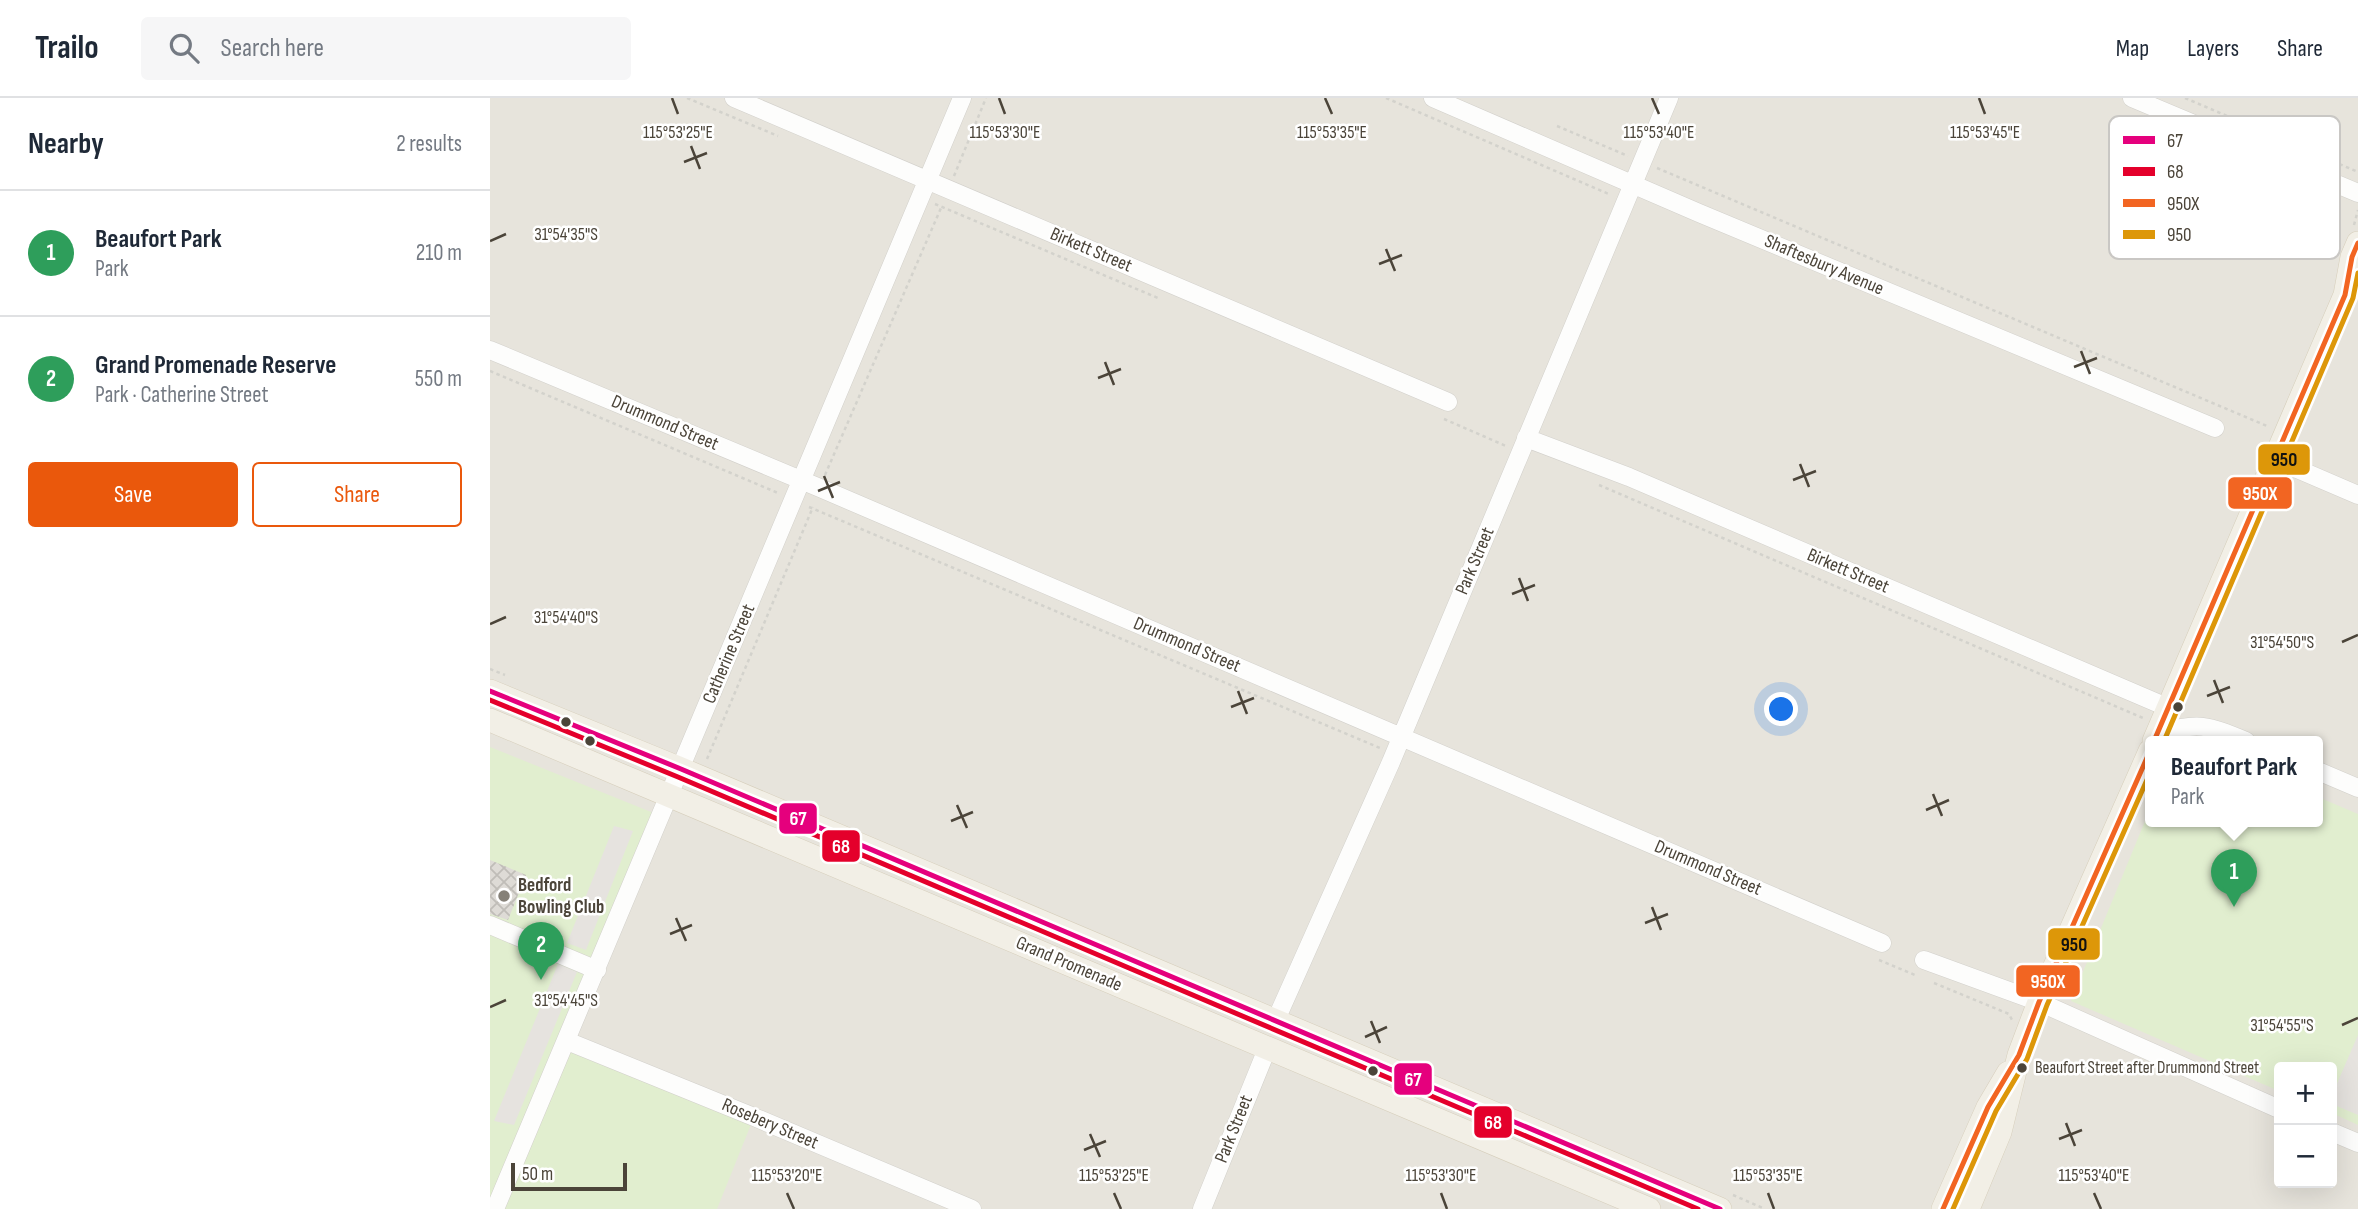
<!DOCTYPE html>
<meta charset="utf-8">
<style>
body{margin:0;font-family:"Sofia Sans Condensed",sans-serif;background:#f6f6f7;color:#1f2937}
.controls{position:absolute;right:21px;bottom:21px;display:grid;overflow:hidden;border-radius:7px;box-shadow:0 7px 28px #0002}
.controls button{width:63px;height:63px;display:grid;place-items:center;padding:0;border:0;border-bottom:2px solid #e0e1e3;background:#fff;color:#1f2937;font:35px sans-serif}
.scale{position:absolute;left:21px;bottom:18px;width:116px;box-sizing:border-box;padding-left:7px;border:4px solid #4b4439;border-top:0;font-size:19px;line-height:24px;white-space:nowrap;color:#4b4439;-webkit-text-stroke:5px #fff;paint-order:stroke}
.you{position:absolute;left:1292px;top:612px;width:24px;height:24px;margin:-18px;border:5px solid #fff;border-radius:50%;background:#1a73e8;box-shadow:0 0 0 10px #1a73e833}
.badge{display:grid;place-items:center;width:46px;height:46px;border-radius:50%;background:#ea580c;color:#fff;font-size:23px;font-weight:700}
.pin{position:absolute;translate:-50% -58px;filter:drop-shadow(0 2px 4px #0008)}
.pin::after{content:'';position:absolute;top:37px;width:24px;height:21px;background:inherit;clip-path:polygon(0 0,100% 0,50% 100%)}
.popup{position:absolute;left:1655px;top:638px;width:178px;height:91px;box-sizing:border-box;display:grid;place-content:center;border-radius:7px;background:#fff;filter:drop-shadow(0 2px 5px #0005);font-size:23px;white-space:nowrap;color:#747a83}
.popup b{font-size:26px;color:#1f2937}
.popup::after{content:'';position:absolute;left:50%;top:100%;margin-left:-14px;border:14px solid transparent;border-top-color:#fff}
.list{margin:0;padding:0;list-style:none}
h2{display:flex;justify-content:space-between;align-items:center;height:91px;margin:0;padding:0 28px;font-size:30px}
h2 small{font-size:23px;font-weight:400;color:#747a83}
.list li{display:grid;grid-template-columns:46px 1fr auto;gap:21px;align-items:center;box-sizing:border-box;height:126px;padding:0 28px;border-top:2px solid #e0e1e3}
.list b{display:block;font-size:26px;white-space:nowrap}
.list p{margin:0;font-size:23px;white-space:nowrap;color:#747a83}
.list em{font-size:23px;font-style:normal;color:#747a83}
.actions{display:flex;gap:14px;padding:21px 28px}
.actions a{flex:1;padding:16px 0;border:2px solid #ea580c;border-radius:7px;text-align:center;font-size:24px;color:#ea580c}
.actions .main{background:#ea580c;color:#fff}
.icon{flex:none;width:38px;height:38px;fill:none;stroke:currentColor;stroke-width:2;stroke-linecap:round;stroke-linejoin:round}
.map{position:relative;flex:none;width:1868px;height:1111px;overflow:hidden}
header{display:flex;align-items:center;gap:42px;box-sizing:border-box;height:98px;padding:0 35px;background:#fff;border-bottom:2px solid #e0e1e3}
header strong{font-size:33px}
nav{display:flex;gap:38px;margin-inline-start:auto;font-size:24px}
.search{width:490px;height:63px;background:#f6f6f7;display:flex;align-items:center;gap:18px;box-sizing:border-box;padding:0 24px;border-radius:7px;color:#747a83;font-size:26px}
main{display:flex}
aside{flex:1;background:#fff}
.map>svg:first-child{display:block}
.residential{fill:#e7e4dc;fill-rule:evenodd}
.park{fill:#e1eecf}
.parking{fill:#e6e3df}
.building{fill:url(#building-cross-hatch)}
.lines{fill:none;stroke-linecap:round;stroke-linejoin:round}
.minor-casing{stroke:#d2d0cb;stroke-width:19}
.major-casing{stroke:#d6cebb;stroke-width:24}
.path{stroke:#d3d2cc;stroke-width:2.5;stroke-dasharray:3.5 3.5;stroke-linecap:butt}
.minor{stroke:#fdfdfc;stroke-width:18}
.major{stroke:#f2efe6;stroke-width:23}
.bus-1-casing{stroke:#fff;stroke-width:10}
.bus-2-casing{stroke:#fff;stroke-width:10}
.bus-3-casing{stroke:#fff;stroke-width:10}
.bus-4-casing{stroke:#fff;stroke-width:10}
.bus-1{stroke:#e5007d;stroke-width:5}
.bus-2{stroke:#e4002b;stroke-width:5}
.bus-3{stroke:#f26522;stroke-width:5}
.bus-4{stroke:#dd9709;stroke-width:5}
.ticks{fill:none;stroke:#4b4439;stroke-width:2.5}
.bus-dot{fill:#4b4439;stroke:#fff;stroke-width:2.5}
.poi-dot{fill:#868178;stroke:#fff;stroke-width:2.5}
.labels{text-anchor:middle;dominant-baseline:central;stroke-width:5;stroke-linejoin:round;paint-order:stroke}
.bus-label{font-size:17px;fill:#4b4439;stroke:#fff;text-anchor:start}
.street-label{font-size:19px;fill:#4b4439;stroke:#fff}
.poi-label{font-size:19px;font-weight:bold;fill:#4b4439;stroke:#fff;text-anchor:start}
.key{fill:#fff;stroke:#c9c7c4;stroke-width:2}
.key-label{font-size:19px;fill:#4b4439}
.ticks-label{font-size:18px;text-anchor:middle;fill:#4b4439;stroke:#fff;stroke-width:5;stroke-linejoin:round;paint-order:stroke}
.line-badge{stroke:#fff;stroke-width:2.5}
.badge-label{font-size:19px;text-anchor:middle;font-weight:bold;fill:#fff}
.pale-badge-label{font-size:19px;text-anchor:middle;font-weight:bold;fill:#111}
</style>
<header>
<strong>Trailo</strong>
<div class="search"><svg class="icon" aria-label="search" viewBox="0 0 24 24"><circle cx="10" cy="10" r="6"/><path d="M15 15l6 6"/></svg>Search here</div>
<nav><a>Map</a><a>Layers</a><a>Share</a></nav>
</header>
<main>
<aside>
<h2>Nearby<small>2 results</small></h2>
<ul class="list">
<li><span class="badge" style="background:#2e9e5b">1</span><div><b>Beaufort Park</b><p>Park</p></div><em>210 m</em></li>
<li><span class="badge" style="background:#2e9e5b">2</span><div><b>Grand Promenade Reserve</b><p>Park · Catherine Street</p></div><em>550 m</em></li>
</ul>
<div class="actions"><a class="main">Save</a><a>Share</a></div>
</aside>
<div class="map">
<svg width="1868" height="1111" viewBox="0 0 1868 1111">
<defs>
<pattern id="building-cross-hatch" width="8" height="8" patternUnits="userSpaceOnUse" patternTransform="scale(1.75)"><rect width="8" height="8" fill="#dedbd6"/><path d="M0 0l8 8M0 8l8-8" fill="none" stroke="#c0bdb8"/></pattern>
</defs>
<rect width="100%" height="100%" fill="#f4f2ee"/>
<path class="residential" d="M0 0H1868V1111H0ZM1660 643H1828V723H1660ZM1789 969H1842V1085H1789Z"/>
<path class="park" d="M0 649 171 718 77 943 264 1019 227 1111H0Z
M1828 699 1868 716V1027L1842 1015V969H1789V993L1581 903 1660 711V723H1828Z"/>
<path class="parking" d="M124 728 143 733 96 852 77 845Z
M68 866 87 874 24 1027 4 1023Z
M1868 937V1017L1842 1006V997Z"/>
<path class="building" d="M0 762 36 777 18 822 0 816Z"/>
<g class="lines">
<defs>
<path id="minor" d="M244 0 958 304
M943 0 1209 115 1725 330
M1642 0 1868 95
M0 252 330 390 1392 845
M1036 340 1139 379 1679 610
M1784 361 1868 397
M1668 635C1709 624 1717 627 1756 643
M1828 673 1868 690
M0 827 107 872
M1434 862 1549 904 1789 1011
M785 924 901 664 1179 0
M77 943 264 1019 482 1111
M1842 1034 1868 1045
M5 1111 472 0
M712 1111 777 951"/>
<path id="major" d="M0 593 191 671 1230 1111
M0 622 1159 1111
M1664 643 1855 197 1862 159 1868 145
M1453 1111 1498 1009 1518 975
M1478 1111 1510 1034 1529 957 1549 904 1660 653"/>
</defs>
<use href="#minor" class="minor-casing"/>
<use href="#major" class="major-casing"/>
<path class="path" d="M197 0 288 38
M896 0 1121 97
M1695 0 1868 74
M1067 28 1138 58
M1167 70 1777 328
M464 78 496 0
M445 106 668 200
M1864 127 1868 112
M0 273 288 395
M954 321 1016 348
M335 377 451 110
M1109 387 1653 620
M319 409 890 650
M0 571 15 577
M217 661 323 409
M1389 862 1425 877
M1444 885 1519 916 1522 922
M1243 1097 1275 1111"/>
<use href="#minor" class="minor"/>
<use href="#major" class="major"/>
<defs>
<path id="bus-1" d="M0 593 191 671 1230 1111"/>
<path id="bus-2" d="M0 602 188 679 1208 1111"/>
<path id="bus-3" d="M1664 643 1855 197 1862 159 1868 145
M1453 1111 1498 1009 1529 957 1549 904 1660 653"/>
<path id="bus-4" d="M1674 643 1863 200 1868 175
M1463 1111 1506 1013 1537 961 1557 907 1660 675"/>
</defs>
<use href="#bus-1" class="bus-1-casing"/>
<use href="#bus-2" class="bus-2-casing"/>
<use href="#bus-3" class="bus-3-casing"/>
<use href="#bus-4" class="bus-4-casing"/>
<use href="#bus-1" class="bus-1"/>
<use href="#bus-2" class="bus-2"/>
<use href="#bus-3" class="bus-3"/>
<use href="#bus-4" class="bus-4"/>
</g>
<path class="ticks" d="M182 0 188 16M509 0 515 16M835 0 842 16M1162 0 1169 16M1489 0 1495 16M201 48 210 71M194 64 217 55M0 143 16 136M896 151 905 173M889 166 912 157M1591 253 1600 276M615 264 624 287M1584 269 1607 260M608 280 631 271M1310 366 1319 389M334 378 343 400M1303 382 1326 373M328 393 350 384M1029 480 1038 503M1022 496 1045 487M0 526 16 519M1852 544 1868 537M1724 582 1733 605M748 593 757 616M1717 598 1740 589M741 609 764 600M1443 696 1452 718M467 707 477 730M1436 712 1459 702M461 723 483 714M1162 809 1171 832M186 820 196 843M1155 825 1178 816M180 836 202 827M0 909 16 902M881 923 890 945M1852 927 1868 920M875 939 897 929M1576 1025 1585 1048M600 1036 610 1059M1569 1041 1592 1032M594 1052 616 1043M297 1095 304 1111M624 1095 631 1111M951 1095 957 1111M1278 1095 1284 1111M1604 1095 1611 1111"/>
<g class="bus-dot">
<circle cx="1688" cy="609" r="6"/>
<circle cx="76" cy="624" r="6"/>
<circle cx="100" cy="643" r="6"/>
<circle cx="1532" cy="970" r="6"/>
<circle cx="883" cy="973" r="6"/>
</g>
<circle class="poi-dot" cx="14" cy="798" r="7"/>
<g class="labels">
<g class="bus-label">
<text x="1545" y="970">Beaufort Street after Drummond Street</text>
</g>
<g class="street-label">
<text transform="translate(601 152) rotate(23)">Birkett Street</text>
<text transform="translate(1334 167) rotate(23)">Shaftesbury Avenue</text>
<text transform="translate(175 325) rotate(23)">Drummond Street</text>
<text transform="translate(985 463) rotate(-67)">Park Street</text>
<text transform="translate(1358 473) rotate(23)">Birkett Street</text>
<text transform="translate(697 547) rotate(23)">Drummond Street</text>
<text transform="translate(239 556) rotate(-67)">Catherine Street</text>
<text transform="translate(1218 770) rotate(23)">Drummond Street</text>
<text transform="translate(579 866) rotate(23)">Grand Promenade</text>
<text transform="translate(280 1026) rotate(23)">Rosebery Street</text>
<text transform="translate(744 1031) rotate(-68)">Park Street</text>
</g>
<g class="poi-label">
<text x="28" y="787">Bedford<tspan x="28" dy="22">Bowling Club</tspan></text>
</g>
</g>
<rect x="1619" y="18" width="231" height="143" rx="10" class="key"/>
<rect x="1633" y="38" width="32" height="8" fill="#e5007d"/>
<rect x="1633" y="69" width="32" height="9" fill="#e4002b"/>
<rect x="1633" y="101" width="32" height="8" fill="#f26522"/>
<rect x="1633" y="132" width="32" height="9" fill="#dd9709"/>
<g class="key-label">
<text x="1677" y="49">67</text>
<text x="1677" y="80">68</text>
<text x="1677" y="112">950X</text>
<text x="1677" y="143">950</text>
</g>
<g class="ticks-label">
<text x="188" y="40">115°53'25"E</text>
<text x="515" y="40">115°53'30"E</text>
<text x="842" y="40">115°53'35"E</text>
<text x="1169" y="40">115°53'40"E</text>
<text x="1495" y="40">115°53'45"E</text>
<text x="76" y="142">31°54'35"S</text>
<text x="76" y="525">31°54'40"S</text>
<text x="1792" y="550">31°54'50"S</text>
<text x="76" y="908">31°54'45"S</text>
<text x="1792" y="933">31°54'55"S</text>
<text x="297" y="1083">115°53'20"E</text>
<text x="624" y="1083">115°53'25"E</text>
<text x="951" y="1083">115°53'30"E</text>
<text x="1278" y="1083">115°53'35"E</text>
<text x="1604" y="1083">115°53'40"E</text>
</g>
<g class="line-badge">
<rect x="1767" y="345" width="54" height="33" rx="7" fill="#dd9709"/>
<rect x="1737" y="378" width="66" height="34" rx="7" fill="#f26522"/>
<rect x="288" y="704" width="40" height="33" rx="7" fill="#e5007d"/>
<rect x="331" y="731" width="40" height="34" rx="7" fill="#e4002b"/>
<rect x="1557" y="829" width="54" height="34" rx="7" fill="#dd9709"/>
<rect x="1525" y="866" width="66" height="34" rx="7" fill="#f26522"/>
<rect x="903" y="964" width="40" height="34" rx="7" fill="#e5007d"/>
<rect x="983" y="1007" width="40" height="34" rx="7" fill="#e4002b"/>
</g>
<g class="badge-label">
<text x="1770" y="402">950X</text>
<text x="308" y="727">67</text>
<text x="351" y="755">68</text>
<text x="1558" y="890">950X</text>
<text x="923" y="988">67</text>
<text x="1003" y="1031">68</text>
</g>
<g class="pale-badge-label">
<text x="1794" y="368">950</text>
<text x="1584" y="853">950</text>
</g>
</svg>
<div class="controls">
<button>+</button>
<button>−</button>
</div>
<div class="scale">50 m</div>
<div class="you"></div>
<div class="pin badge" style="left:1744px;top:809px;background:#2e9e5b">1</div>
<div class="popup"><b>Beaufort Park</b>Park</div>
<div class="pin badge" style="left:51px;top:882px;background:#2e9e5b">2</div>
</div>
</main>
